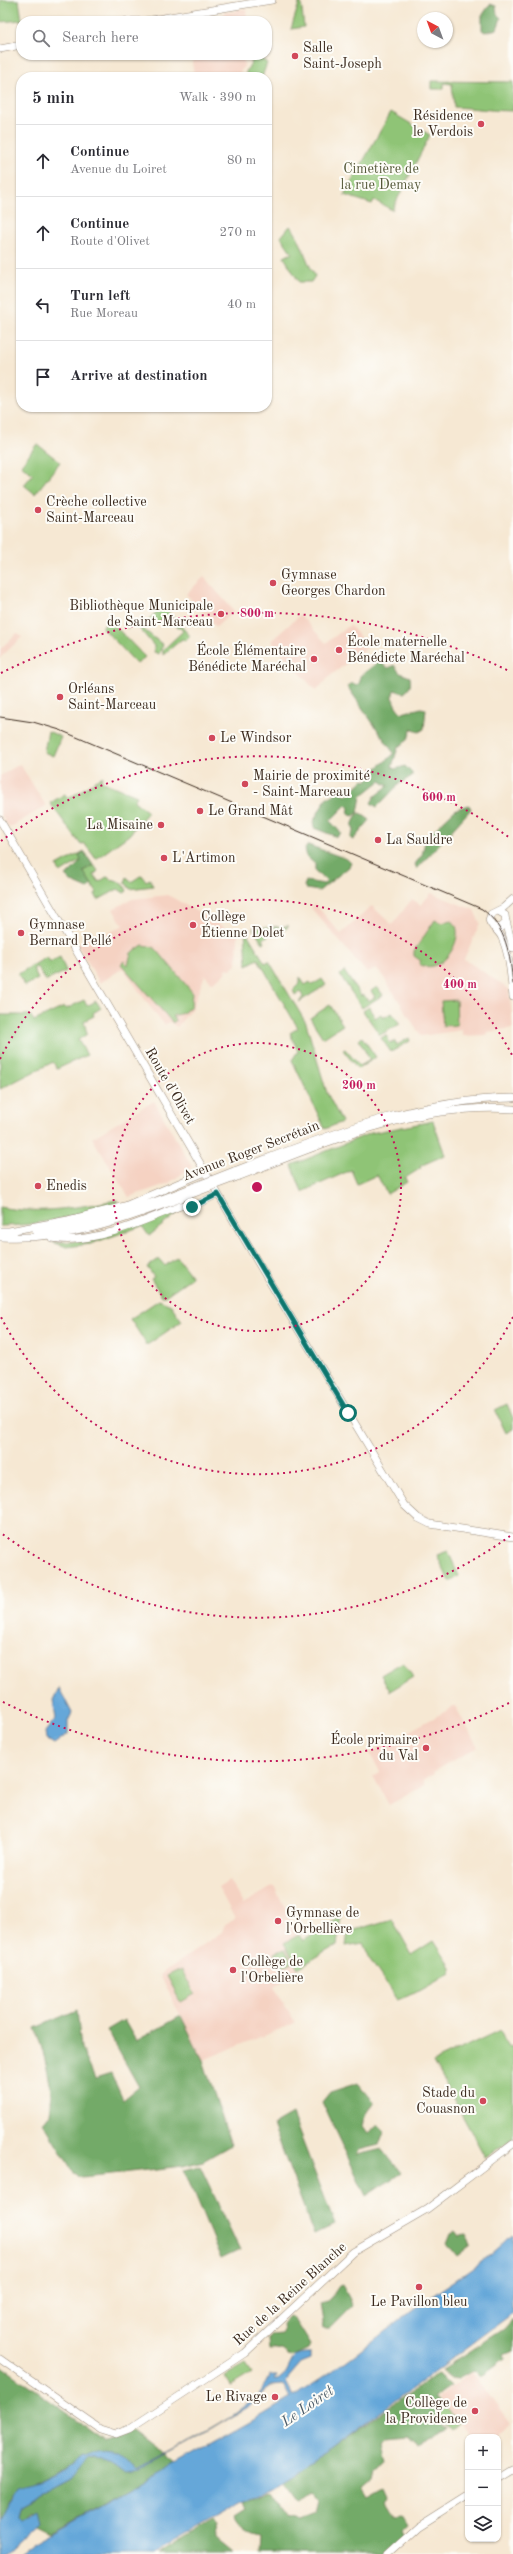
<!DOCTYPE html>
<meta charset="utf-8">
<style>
body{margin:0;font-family:"Old Standard TT",serif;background:#f2f2f3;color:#2b2b33}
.controls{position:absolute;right:12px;bottom:12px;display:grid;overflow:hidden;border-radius:8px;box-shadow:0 1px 3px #0004}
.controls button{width:36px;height:36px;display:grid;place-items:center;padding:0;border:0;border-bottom:1px solid #e1e1e2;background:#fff;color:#2b2b33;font:20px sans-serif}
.compass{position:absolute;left:417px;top:12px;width:36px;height:36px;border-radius:50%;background:#fff;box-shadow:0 1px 3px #0004;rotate:319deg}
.stop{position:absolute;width:12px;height:12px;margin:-9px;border:3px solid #0f766e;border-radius:50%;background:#fff}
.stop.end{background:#0f766e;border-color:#fff;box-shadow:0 1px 4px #0008}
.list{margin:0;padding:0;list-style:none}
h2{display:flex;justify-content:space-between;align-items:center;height:52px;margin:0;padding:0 16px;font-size:17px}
h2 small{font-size:13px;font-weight:400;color:#7c7c81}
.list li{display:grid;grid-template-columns:26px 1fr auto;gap:12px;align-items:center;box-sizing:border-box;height:72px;padding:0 16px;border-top:1px solid #e1e1e2}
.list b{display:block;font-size:15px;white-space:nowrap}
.list p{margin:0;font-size:13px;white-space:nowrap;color:#7c7c81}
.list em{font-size:13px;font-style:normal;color:#7c7c81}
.icon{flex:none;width:22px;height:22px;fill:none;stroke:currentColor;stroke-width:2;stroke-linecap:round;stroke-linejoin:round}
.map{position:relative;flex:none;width:513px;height:2554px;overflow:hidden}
.search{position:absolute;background:#fff;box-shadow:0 1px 3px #0004;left:16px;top:16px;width:256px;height:44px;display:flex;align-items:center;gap:10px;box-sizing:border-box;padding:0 14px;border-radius:16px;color:#7c7c81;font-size:15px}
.panel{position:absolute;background:#fff;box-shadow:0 1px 3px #0004;left:16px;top:72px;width:256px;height:340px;border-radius:16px}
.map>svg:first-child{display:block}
.built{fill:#f5d2c2}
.green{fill:#8fc476;stroke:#65774a}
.forest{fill:#73aa67;stroke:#576a42}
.water{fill:#65a7d9;stroke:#50687c}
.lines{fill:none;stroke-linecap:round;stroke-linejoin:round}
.secondary-casing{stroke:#988978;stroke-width:8}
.primary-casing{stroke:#988978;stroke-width:8}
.secondary{stroke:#fff;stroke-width:7}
.primary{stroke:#fff;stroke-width:7}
.tram{stroke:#3b2a1e;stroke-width:1}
.primary-bridge-casing{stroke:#988978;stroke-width:8;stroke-linecap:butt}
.primary-bridge{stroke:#fff;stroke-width:7}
.route{stroke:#0f766e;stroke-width:5}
.ring{fill:none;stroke:#c2185b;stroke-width:2;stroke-dasharray:2 4}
.poi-dot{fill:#d1495b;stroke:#fdfcf7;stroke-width:1.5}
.labels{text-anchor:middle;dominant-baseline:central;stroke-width:4;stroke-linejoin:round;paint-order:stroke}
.poi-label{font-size:14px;fill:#3b2a1e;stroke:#fdfcf7;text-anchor:start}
.park-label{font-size:14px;fill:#545838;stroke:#fdfcf7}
.street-label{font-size:14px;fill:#3b2a1e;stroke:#fdfcf7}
.water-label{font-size:15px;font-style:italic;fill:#4c5c69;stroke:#fdfcf7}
.centre{fill:#c2185b;stroke:#fdfcf7;stroke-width:2}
.ring-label{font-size:12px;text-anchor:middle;font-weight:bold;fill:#c2185b;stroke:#fdfcf7;stroke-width:4;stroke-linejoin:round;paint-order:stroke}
</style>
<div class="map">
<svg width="513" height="2554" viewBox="0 0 513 2554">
<rect width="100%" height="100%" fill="#fdfcf7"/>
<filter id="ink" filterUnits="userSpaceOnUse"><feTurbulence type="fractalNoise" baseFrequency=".025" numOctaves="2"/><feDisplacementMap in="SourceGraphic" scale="8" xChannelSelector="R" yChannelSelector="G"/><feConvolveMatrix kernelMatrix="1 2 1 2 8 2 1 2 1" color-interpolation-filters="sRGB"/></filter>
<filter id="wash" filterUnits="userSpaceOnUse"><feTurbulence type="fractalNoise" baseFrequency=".012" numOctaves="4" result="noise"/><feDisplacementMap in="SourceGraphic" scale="16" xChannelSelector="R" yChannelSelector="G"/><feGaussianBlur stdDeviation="0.9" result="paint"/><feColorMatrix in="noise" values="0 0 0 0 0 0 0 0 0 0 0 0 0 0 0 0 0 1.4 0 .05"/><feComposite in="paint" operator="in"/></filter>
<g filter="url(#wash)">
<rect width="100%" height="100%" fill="#f6e8d3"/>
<path class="built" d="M239 9H246L247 18H250L251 21H225L224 12H234Z
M224 55H243L244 66 239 74 233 77H194L192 61Z
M204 577 234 611 216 627 186 594Z
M300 615 326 643 350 625 368 647 330 676 316 691 271 641Z
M17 633 22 637 0 658V649Z
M20 764 46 806 9 828 0 813V776Z
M431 893 474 910 480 923 464 959 509 989 513 1028 488 1032 487 1035 462 1036V1030L421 1036 381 973 376 969 367 973 311 908 315 904 341 934 372 906 392 925 412 899 421 905Z
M168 895 238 935 237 964 230 970 228 968 225 970 227 972 212 983 205 975 192 1008 177 1027 169 1022 165 1025 155 1014 123 968 100 983 77 944 97 932 100 935 113 931 123 925 113 909 132 899Z
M154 1101 192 1167 169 1183 129 1197 92 1138Z
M455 1706 478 1747 433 1772 434 1774 423 1780 425 1785 389 1805 373 1776 380 1772 370 1753Z
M229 1880 243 1904 274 1886 299 1935 284 1943 300 1972 274 1986 295 2023 203 2060 160 1975 222 1932 224 1926 235 1919 218 1887Z
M472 2372 510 2424 498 2437H472L438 2398Z"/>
<path class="green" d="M0 0H19L22 20 0 22Z
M301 2 304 27 291 29 299 3Z
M255 55 267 63 262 77H246V72Z
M431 81 513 82V111C492 111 475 108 454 107L452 84 444 83V89H431Z
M391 112 430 135 392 210 374 200 372 204 344 195Z
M290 226C300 235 306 262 315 276L311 282H299L284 257 292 253 281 237Z
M37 444 60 462 35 494 24 485 33 474 21 465Z
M163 606 190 636 185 641 182 639 163 655V650L183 631C172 619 159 622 143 625Z
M110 621 145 657 137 664 102 627Z
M133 621 163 645 159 654 154 652V646L134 622 127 629Z
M48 731 61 737 53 756 44 752Z
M103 776 101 779 103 782 137 796 134 801 148 812 129 835 96 859 84 843 81 845 50 803 65 794 68 799Z
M84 851 88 856 60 873 57 866Z
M94 865 98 871 94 875 99 882 108 876 111 880 123 883 127 891 124 893 118 889 98 900 95 894 97 893 83 871Z
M142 875 146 881 150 879 153 886 130 889 125 882 127 877 131 882Z
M435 920 441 923 452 921C468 932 444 978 419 964L421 961 414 956V951Z
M289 926 284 930 282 927 263 939 265 942 263 943 253 928Z
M245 930 265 963 269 961 306 1023 327 1093 342 1122 325 1129 292 1060 298 1051 290 1033 298 1028 258 959 247 965Z
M143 945 153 947 157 950 192 992 191 1006 183 1013 172 1016 176 1020 173 1023 121 964 124 961 128 965 131 953Z
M47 957 50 962 60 957 66 971 46 981 37 967 33 969 38 979 25 986 18 974Z
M344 971 361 996 364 995 368 1001 375 997 371 991 377 987 383 995 362 1008 340 975Z
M300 977 305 985 310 982 312 985 322 979 326 985 299 1002 303 997 300 991 295 995 293 990 300 983Z
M84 1000 87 1006 96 1001 101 1008 93 1013 94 1016 84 1021 87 1034 78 1040 87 1055 57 1069 53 1062 0 1089V1015H30L34 1021 64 1007 66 1009Z
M456 1000 457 1025 443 1026 441 1001Z
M330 1005 343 1025 323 1038 310 1018Z
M369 1007 375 1018 381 1014 383 1018 392 1013 400 1024 380 1035 363 1011Z
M386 1035 390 1043 395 1041 397 1045 409 1038 410 1041 391 1052 381 1038Z
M362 1037 376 1057 358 1069 343 1050 345 1049 360 1066 370 1060 359 1040Z
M433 1121 445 1155 420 1166 421 1168 405 1178 407 1182 387 1194 377 1175 357 1184 351 1170 302 1192 292 1165 371 1133Z
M117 1200V1204C78 1215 40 1226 0 1226V1207C39 1215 78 1207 117 1200Z
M184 1208 149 1236 142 1226 90 1244 67 1247 52 1242H72Z
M177 1257 192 1277 165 1296H162L151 1279 154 1277 147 1267 159 1259 165 1266Z
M159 1300 171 1305 182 1321 147 1345 130 1319Z
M507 1404 513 1418V1429L506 1433 495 1410Z
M448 1551 459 1576 449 1581 437 1555Z
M403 1662 413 1677 390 1691 381 1675Z
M341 1917 337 1945 298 1968 284 1943 299 1935 303 1941Z
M392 1919 412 1955 434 1941 451 1967V1973L416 1993 397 2000 371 1961 363 1943 346 1946 348 1932Z
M285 1949 292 1962 282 1967 275 1953Z
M181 1969 195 1994 181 2002 167 1976Z
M500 2030 509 2048 513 2046V2139L485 2157 433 2062Z
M246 2364 252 2373 231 2386 225 2376Z
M444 2406 460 2423 452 2430 437 2413Z"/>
<path class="forest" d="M490 4 496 6 497 14 501 18 497 29 485 32 482 30V16Z
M381 660 384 666 389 668 394 665 400 673 410 677C411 685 411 688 404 693L394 690C391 699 395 707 402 713L421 708 426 709 424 729 419 732 411 729 408 740 398 747 392 767 396 769 405 766 412 773V776L399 784 377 807 371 803 375 796 388 786 380 781 361 796 358 813 353 816 348 814 349 808 346 805 330 821 341 833 337 837 314 828 313 822 327 797H331L339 790 346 796 363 780 366 781 373 775V771L393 755V752L347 686 352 683 357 685 360 682V676Z
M469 805 471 809 417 869 415 864 422 855 426 838 456 809Z
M360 813 370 820 353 840 350 838 354 830 352 826 356 816Z
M308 845 347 859 351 863 349 867 319 891 306 889 304 886 306 881 324 884 327 881 315 872V864L307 857 305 849Z
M84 852 93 865 83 871 92 885 88 889 72 882 66 876 81 861 79 855Z
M77 2010 81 2048 95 2078 111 2073 123 2100 139 2087 107 2030 124 2020 136 2041 181 2016 203 2060 231 2145 203 2161 183 2166 103 2175 82 2177 74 2173 43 2123C45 2120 49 2116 50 2113 55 2089 43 2050 35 2028Z
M358 2083 374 2102 365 2116 363 2126 368 2133 378 2124 384 2131 379 2145 359 2150 357 2155 382 2149 401 2173 366 2196 322 2102 330 2092Z
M292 2114 335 2225 314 2235 273 2125Z
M200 2166 240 2250 221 2259 184 2170Z
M455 2231 459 2236 467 2235 471 2245 457 2256 447 2243 451 2233Z
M342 2285 353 2305 330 2328H324L320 2304 328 2302 339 2286Z
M289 2316 293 2318 310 2345 308 2349 291 2357 282 2350 269 2351 268 2339 271 2335 282 2334 284 2331 283 2324Z
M513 2319V2350L504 2354 505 2359 481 2377 474 2370 458 2379 451 2378 441 2370 504 2329Z
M0 2365 105 2440 133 2431 176 2464 51 2532 37 2525 40 2521 32 2511 21 2519 18 2515 20 2506 70 2479 83 2454C69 2464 57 2475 41 2481 31 2486 22 2486 13 2494 7 2500 8 2512 0 2518Z
M438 2373 451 2386 435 2397 442 2405 435 2414 447 2428 422 2446 411 2436 386 2438 383 2442 387 2458 375 2466 373 2475 361 2485 367 2495 383 2486 387 2495 383 2500 392 2515 400 2514 406 2524 400 2530 402 2535 385 2554H261L262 2538C248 2536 241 2531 235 2519L246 2512 243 2504 265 2492 285 2519 299 2522 316 2515 319 2503 311 2493 295 2501 280 2481 330 2450Z
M212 2523 216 2527 217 2540 234 2554H160Z"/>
<path class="water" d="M59 1688 72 1713 68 1721V1734L54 1744 46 1739 45 1732 56 1718 53 1700Z
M513 2234V2313L330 2450 249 2500 154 2554H19L33 2543 251 2422 291 2398 284 2386 271 2387 260 2395 249 2407 141 2469 127 2471 108 2460 88 2457 70 2479 20 2506 18 2515 21 2519 37 2510 40 2522 4 2554H0V2518L17 2488 40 2482 60 2472 83 2454 87 2455C111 2446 120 2455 139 2468 167 2453 267 2406 270 2375H276L274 2380H278C280 2378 286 2374 287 2371 293 2359 294 2352 311 2353V2359L301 2363 289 2377 286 2383 293 2396C339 2370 379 2335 421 2304 452 2281 487 2262 513 2234Z"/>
</g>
<g filter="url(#ink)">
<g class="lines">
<defs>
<path id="secondary" d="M126 21H139
M145 21 272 0
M0 49 21 45
M0 820 260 1266 404 1505 418 1518 430 1524 513 1537
M513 899 503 908 491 914 489 920C491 928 499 930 502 938 510 956 511 978 513 997
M506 921 513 948
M493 927 500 928 506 923 505 915 498 911
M192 1207 218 1194
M0 2359 100 2429 116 2434 129 2429 245 2353 353 2252 427 2209 513 2144
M498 2479 513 2470
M388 2554 419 2526 468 2495"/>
<path id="primary" d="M234 1171C324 1137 415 1099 513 1098
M237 1177C325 1143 416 1102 513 1109
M0 1231H14
M9 1231 68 1220 125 1206 205 1172
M36 1231C86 1227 132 1210 178 1193
M0 1237C67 1240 119 1222 181 1198
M52 1238C92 1246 147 1219 183 1205L192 1207"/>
</defs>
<use href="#secondary" class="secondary-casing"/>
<use href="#primary" class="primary-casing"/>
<use href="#secondary" class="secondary"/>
<use href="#primary" class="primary"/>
<path class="tram" d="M0 717 33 722 60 730 482 909C507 928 510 955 513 984"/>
<defs>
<path id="primary-bridge" d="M178 1193 234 1171
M181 1198 237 1177"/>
</defs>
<use href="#primary-bridge" class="primary-bridge-casing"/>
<use href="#primary-bridge" class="primary-bridge"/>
</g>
</g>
<g class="lines" filter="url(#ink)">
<path class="route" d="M192 1207 218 1194 348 1413"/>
</g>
<g class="ring">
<circle cx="257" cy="1187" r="144"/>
<path d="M513 1317A287 287 0 0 1 0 1315M0 1059A287 287 0 0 1 513 1057"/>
<path d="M510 1536A431 431 0 0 1 1 1533M1 841A431 431 0 0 1 510 838"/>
<path d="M509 1703A574 574 0 0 1 1 1701M1 673A574 574 0 0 1 509 671"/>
</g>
<g class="poi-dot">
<circle cx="295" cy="56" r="4"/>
<circle cx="481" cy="124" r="4"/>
<circle cx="38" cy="510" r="4"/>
<circle cx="273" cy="583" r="4"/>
<circle cx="221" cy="614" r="4"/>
<circle cx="339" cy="650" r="4"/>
<circle cx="314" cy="659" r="4"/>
<circle cx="60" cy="697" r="4"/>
<circle cx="212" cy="738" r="4"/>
<circle cx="245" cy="784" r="4"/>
<circle cx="200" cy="811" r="4"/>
<circle cx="161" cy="825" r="4"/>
<circle cx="378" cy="840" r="4"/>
<circle cx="164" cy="858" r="4"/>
<circle cx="193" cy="925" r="4"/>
<circle cx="21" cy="933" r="4"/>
<circle cx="38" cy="1186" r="4"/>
<circle cx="426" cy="1748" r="4"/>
<circle cx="278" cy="1921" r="4"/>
<circle cx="233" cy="1970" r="4"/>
<circle cx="483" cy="2101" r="4"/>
<circle cx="419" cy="2287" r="4"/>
<circle cx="275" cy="2397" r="4"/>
<circle cx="475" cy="2411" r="4"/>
</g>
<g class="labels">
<g class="poi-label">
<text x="303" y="48">Salle<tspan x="303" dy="16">Saint-Joseph</tspan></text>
<text x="473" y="116" text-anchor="end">Résidence<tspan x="473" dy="16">le Verdois</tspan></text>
<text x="46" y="502">Crèche collective<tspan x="46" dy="16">Saint-Marceau</tspan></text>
<text x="281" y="575">Gymnase<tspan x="281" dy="16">Georges Chardon</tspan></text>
<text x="213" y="606" text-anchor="end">Bibliothèque Municipale<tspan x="213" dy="16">de Saint-Marceau</tspan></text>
<text x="347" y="642">École maternelle<tspan x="347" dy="16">Bénédicte Maréchal</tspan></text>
<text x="306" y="651" text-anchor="end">École Élémentaire<tspan x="306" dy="16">Bénédicte Maréchal</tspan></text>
<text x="68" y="689">Orléans<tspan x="68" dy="16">Saint-Marceau</tspan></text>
<text x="220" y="738">Le Windsor</text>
<text x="253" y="776">Mairie de proximité<tspan x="253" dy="16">- Saint-Marceau</tspan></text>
<text x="208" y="811">Le Grand Mât</text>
<text x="153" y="825" text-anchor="end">La Misaine</text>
<text x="386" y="840">La Sauldre</text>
<text x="172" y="858">L'Artimon</text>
<text x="201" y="917">Collège<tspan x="201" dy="16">Étienne Dolet</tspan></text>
<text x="29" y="925">Gymnase<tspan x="29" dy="16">Bernard Pellé</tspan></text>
<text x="46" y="1186">Enedis</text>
<text x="418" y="1740" text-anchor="end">École primaire<tspan x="418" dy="16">du Val</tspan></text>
<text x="286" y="1913">Gymnase de<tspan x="286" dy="16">l'Orbellière</tspan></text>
<text x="241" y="1962">Collège de<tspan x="241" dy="16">l'Orbelière</tspan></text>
<text x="475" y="2093" text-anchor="end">Stade du<tspan x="475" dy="16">Couasnon</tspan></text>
<text x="419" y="2302" text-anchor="middle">Le Pavillon bleu</text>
<text x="267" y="2397" text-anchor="end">Le Rivage</text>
<text x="467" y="2403" text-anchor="end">Collège de<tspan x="467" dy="16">la Providence</tspan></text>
</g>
<g class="park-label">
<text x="381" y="169">Cimetière de<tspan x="381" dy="16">la rue Demay</tspan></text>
</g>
<g class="street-label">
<text transform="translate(170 1086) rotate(60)">Route d'Olivet</text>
<text transform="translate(251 1151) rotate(-21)">Avenue Roger Secrétain</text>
<text transform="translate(290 2294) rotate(-42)">Rue de la Reine Blanche</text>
</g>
<g class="water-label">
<text transform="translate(308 2407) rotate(-35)">Le Loiret</text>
</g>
</g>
<circle cx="257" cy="1187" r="6" class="centre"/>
<g class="ring-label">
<text x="257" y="617">800 m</text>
<text x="439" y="801">600 m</text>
<text x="460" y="988">400 m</text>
<text x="359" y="1089">200 m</text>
</g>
</svg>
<div class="controls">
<button>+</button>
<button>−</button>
<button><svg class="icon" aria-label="layers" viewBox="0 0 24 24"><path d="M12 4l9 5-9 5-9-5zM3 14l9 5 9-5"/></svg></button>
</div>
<svg class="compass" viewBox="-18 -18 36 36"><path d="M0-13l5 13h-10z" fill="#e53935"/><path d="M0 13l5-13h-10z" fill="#7c7c81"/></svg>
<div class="stop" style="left:348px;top:1413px"></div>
<div class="stop end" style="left:192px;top:1207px"></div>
<div class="search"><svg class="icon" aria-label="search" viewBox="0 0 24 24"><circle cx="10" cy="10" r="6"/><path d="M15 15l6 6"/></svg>Search here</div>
<section class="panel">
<h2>5 min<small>Walk · 390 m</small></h2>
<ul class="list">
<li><svg class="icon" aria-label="ahead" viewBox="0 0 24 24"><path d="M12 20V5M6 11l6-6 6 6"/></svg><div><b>Continue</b><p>Avenue du Loiret</p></div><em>80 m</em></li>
<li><svg class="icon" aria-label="ahead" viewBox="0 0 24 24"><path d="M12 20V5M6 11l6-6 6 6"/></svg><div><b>Continue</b><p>Route d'Olivet</p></div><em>270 m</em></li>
<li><svg class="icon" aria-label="left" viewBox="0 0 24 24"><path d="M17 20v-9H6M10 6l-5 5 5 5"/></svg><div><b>Turn left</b><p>Rue Moreau</p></div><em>40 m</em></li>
<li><svg class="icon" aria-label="arrive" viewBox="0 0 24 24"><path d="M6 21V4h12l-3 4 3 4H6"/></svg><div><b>Arrive at destination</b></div></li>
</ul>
</section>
</div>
